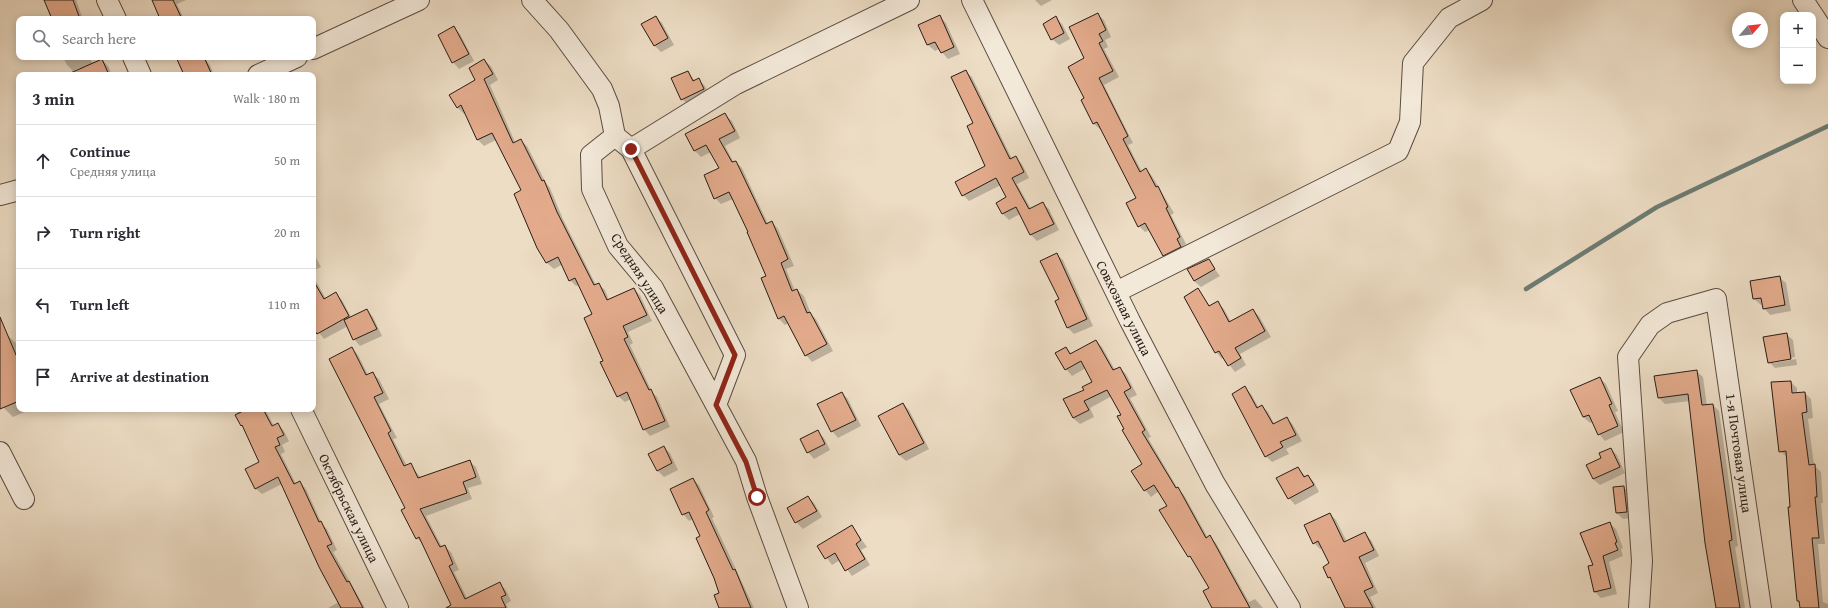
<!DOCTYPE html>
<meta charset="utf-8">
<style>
body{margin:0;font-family:"Gentium Book Plus",serif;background:#f7f7f7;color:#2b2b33}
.controls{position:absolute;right:12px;top:12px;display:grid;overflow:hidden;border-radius:8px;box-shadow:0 2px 10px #0003}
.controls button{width:36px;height:36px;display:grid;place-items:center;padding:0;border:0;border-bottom:1px solid #e1e1e2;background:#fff;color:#2b2b33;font:20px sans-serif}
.compass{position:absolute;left:1732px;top:12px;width:36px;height:36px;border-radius:50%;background:#fff;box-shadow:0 2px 10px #0003;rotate:62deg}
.stop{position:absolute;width:12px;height:12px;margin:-9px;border:3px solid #8f2418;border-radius:50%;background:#fff}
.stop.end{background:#8f2418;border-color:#fff;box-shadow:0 1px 4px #0008}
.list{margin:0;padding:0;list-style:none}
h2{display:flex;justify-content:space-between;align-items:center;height:52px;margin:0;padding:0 16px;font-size:17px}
h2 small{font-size:13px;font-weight:400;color:#7c7c81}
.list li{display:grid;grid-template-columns:26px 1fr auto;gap:12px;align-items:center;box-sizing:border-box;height:72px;padding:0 16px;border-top:1px solid #e1e1e2}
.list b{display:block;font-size:15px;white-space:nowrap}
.list p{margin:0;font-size:13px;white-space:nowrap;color:#7c7c81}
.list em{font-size:13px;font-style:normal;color:#7c7c81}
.icon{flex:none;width:22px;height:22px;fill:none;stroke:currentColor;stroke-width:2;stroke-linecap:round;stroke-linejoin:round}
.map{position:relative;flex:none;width:1828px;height:608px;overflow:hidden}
.search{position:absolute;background:#fff;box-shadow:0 2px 10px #0003;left:16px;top:16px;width:300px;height:44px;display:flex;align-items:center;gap:10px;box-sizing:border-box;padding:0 14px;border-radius:8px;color:#7c7c81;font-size:15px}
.panel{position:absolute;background:#fff;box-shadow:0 2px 10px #0003;left:16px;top:72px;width:300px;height:340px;border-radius:8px}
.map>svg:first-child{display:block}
.shadow{fill:#0003}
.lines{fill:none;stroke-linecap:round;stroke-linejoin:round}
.stream{stroke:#6c7c74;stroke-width:4.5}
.building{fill:#e3ab8c;stroke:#281c15}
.minor-casing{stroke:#594c41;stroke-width:22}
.minor{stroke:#f3e9d9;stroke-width:20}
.route{stroke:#8f2418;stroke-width:5}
.labels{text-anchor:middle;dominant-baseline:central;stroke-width:3;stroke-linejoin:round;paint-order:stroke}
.street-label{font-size:14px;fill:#281c15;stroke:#f3e9d9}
</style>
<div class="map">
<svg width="1828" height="608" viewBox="0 0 1828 608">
<rect width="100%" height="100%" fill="#edddc5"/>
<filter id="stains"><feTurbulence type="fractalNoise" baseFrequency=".005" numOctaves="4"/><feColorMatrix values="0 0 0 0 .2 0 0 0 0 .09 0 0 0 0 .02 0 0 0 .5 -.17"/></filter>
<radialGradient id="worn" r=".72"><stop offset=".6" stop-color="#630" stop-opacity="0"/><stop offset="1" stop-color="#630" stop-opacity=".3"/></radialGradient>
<path class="shadow" d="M44 0H76L83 19H52Z
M153 0H186L177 4 184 19H161Z
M1035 0H1052L1041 6Z
M1097 14 1104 20 1111 37 1105 40 1108 47 1104 49 1119 77 1104 85 1133 143 1128 145 1142 172 1146 169 1152 176 1174 213 1171 215 1186 244 1183 246 1187 253 1170 261 1164 255 1150 230 1145 232 1139 226 1137 198 1102 129 1101 130 1094 124 1082 100 1085 99V59Z
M939 16 946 23 960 54 948 59 939 49 935 51 928 45 919 26Z
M656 17 662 23 674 45 661 52 655 46 643 24Z
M1056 18 1062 24 1070 39 1059 45 1052 39Z
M454 27 460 34 474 61 459 69 453 62Z
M63 57H89L93 64 102 60 108 66 112 75H83L80 68 73 71 67 65Z
M177 57 204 58 210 65 214 75H185Z
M484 60 491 66 498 80 490 85 515 142 520 140 527 146 546 183 550 188 563 219 596 285 598 284 605 290 609 300 634 289 640 295 652 321 628 332 633 343 630 345 652 392 657 397 670 427 650 436 644 429 631 399 625 402 618 396 604 361 593 315 579 285 576 286 570 280 563 264 554 269 547 263 538 247 523 191 496 140 484 146 478 140 466 113 464 114 457 107 477 81Z
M965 71 972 77 1012 159 1015 157 1022 164 1029 178 1017 184 1031 209 1042 203 1049 209 1059 230 1037 241 1031 235 1020 214 1009 220 1003 214 997 203 1008 197 1001 185 969 201 963 195 987 166 975 123Z
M688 72 695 81 699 80 705 86 710 96 688 105 682 99Z
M725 115 732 121 740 138 725 146 734 163 736 162 742 168 768 224 772 222 778 229 794 266 786 269 795 291 797 290 804 296 811 314 816 319 833 351 812 362 806 355 789 323 785 325 778 318 767 277 749 232 733 199 721 204 715 198 720 169 711 152 701 157 695 151 687 135Z
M313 252 321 267 313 271Z
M1056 254 1063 260 1093 326 1074 334 1068 328 1056 302 1060 300Z
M1208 260 1220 276 1201 287 1194 281Z
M313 276 326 299 336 294 342 300 351 317 367 310 373 317 382 336 360 346 354 339 348 326 324 339 313 325Z
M1779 277 1786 283 1791 311 1770 315 1764 308 1763 304 1761 305 1754 299Z
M1198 290 1210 306 1217 302 1224 309 1231 322 1253 310 1259 316 1271 337 1240 354 1246 365 1235 372 1224 358 1222 359 1216 352Z
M6 334 16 343 19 351V409H32L13 417 3 407 0 400V336Z
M1786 334 1793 340 1795 357 1773 361V363L1796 359 1797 365 1775 368 1769 362Z
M1096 341 1102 347 1115 370 1120 368 1126 374 1137 395 1130 398 1151 437 1148 438 1178 489 1184 495 1208 538 1210 537 1216 543 1249 602 1255 599 1263 608H1213L1210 588 1194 562 1189 556 1168 506 1159 491 1151 497 1145 490 1144 464 1125 430 1122 415 1112 396 1090 408 1094 417 1080 424 1073 418 1085 390 1093 382 1086 368 1072 376 1066 369V348L1072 354Z
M352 348 358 355 368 375 372 373 379 379 389 399 379 404 397 438 393 439 407 466 410 464 421 478 469 461 476 467 482 484 468 488 472 499 426 516 442 547 444 546 451 552 459 570 454 572 467 598 500 584 506 590 511 601 506 604 508 608H445L452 604 424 545 417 538 403 511 406 509Z
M1696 371 1703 377 1707 406 1713 405 1719 411 1738 546 1735 547 1745 608H1716L1690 401 1665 404 1659 398 1655 377Z
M1599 378 1606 384 1618 411 1615 412 1624 432 1605 441 1599 434 1593 422 1590 423 1583 417Z
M1791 382 1797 388V394L1805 393 1811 399 1813 418 1808 419 1814 465 1821 472 1823 503H1821L1825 544H1818L1823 602 1828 604V608H1802L1798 601 1787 457 1780 451Z
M1245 388 1251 394 1259 408 1262 406 1268 412 1275 425 1287 418 1293 425 1302 441 1286 449 1289 454 1272 462 1266 456Z
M842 393 848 399 861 426 838 438 832 431Z
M903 404 909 410 929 449 906 461 899 455 879 416Z
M236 409H265L274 426 278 424 284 431 289 441 282 445 285 452 281 454 296 484 300 482 306 489 322 524 327 529 337 550 333 552 365 608H328L339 602 282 484 262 494 255 488 261 462 246 430 241 425Z
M817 431 824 438 830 450 814 459 808 452Z
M664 447 670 453 678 470 664 477 657 470Z
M1611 449 1617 455 1625 473 1600 485 1593 479 1602 458Z
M1298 468 1306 477 1308 476 1314 482 1319 492 1295 505 1289 498Z
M693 479 699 485 714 517 712 518 754 608H720V593L697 538 702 536 693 519 689 521 683 514Z
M1623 487 1630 493 1633 518 1623 519 1617 513Z
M808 497 814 503 822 517 803 529 796 522 788 508Z
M1330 514 1336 520 1347 542 1364 533 1371 540 1379 556 1365 563 1378 593 1370 597 1376 608H1348L1324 567 1331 564 1323 548 1320 549 1314 543Z
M1609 523 1616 529 1623 548 1621 549 1623 556 1609 562 1617 594 1601 598 1595 592 1594 566Z
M852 526 867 547 861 550 870 565 852 576 840 560 832 565 819 547Z"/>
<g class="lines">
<path class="stream" d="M1526 289 1657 207 1828 126"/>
</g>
<path class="building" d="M44 0H73L80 19H52Z
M152 0H173L182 19H160Z
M1098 13 1106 30 1099 34 1103 41 1099 43 1113 71 1099 78 1128 136 1123 139 1140 172 1146 168 1156 187 1158 186 1168 207 1166 208 1180 237 1177 239 1181 247 1163 256 1145 223 1138 227 1126 203 1136 198 1097 122 1093 124 1081 100 1084 98 1068 67 1084 58 1069 27Z
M940 15 954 47 941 53 935 42 927 45 918 25Z
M656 16 668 38 654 46 641 24Z
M1056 16 1064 33 1051 40 1043 24Z
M454 26 469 54 452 63 438 35Z
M176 57H204L212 75H184Z
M102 59 109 75H66Z
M484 59 493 74 484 79 513 143 521 139 542 181 544 180 557 212 594 285 599 283 607 300 634 288 647 315 623 326 628 337 624 339 649 390 651 389 665 421 643 430 627 392 617 397 600 362 603 361 584 318 592 314 575 278 569 281 558 257 546 263 537 248 514 194 521 190 492 133 477 140 461 105 457 108 449 95 475 80 469 68Z
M966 70 1010 159 1016 156 1024 172 1012 178 1029 209 1043 202 1054 224 1030 235 1016 207 1002 214 996 203 1006 197 996 178 962 196 955 182 985 166 967 126 973 123 951 77Z
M688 71 693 81 699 78 704 89 681 100 671 78Z
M725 113 735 131 719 139 732 162 736 161 766 224 772 221 788 259 781 263 792 291 797 289 807 313 810 312 827 344 805 356 784 316 778 319 761 278 766 276 747 232H748L729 192 714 199 704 175 719 168 706 145 694 151 685 134Z
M1057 253 1087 319 1067 328 1055 301 1059 299 1040 261Z
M1209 259 1215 269 1194 281 1187 269Z
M1780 276 1785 305 1763 309 1761 298 1753 299 1750 281Z
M313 280 324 299 336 292 349 316 317 334 313 327Z
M1198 288 1209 306 1218 301 1229 322 1253 309 1265 331 1235 348 1241 358 1228 366 1219 351 1215 353 1184 297Z
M367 309 377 329 353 340 344 320Z
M0 317 19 362V401L0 409Z
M1787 333 1791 359 1768 363 1763 337Z
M1096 340 1113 370 1120 367 1131 388 1124 392 1145 430 1142 432 1176 488 1178 487 1206 538 1210 535 1250 608H1212L1203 591 1209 588 1190 556 1188 557 1159 510 1167 506 1154 485 1144 491 1131 471 1142 464 1122 430 1124 429 1117 416 1121 415 1107 390 1084 401 1089 410 1073 418 1063 399 1084 390 1082 387 1092 382 1081 361 1065 370 1055 353 1066 347 1070 354Z
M352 347 366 375 373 372 383 393 374 397 391 431 388 433 404 466 411 463 418 478 470 460 476 477 463 482 467 493 420 509 440 547 445 545 453 564 449 566 465 599 500 582 506 595 501 597 506 608H446L451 605 419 537 416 539 401 510 405 508 329 359Z
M1697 370 1702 405 1713 404 1732 540 1729 541 1740 608H1716L1705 543 1688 394 1658 398 1654 376Z
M1600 377 1612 404 1609 405 1618 426 1598 435 1589 415 1583 417 1570 390Z
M1791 381 1792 393 1805 392 1807 412 1802 413 1809 465 1815 464 1817 497H1815L1819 538H1812L1819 608H1800L1799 601H1797L1788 507H1790L1786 451 1779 452 1771 382Z
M1245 386 1257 408 1262 405 1273 424 1287 417 1296 435 1280 442 1283 447 1265 457 1232 394Z
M842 392 856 420 831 432 817 404Z
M903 403 924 443 899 455 878 416Z
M247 409H263L272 426 278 423 284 435 277 438 280 445 275 447 294 484 300 481 319 522 321 521 332 544 327 546 347 582 349 581 363 608H341L319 567 278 477 255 489 245 469 259 462 242 425 241 426 235 415Z
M818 430 825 444 807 453 800 439Z
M664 446 672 463 657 471 648 454Z
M1611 448 1620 467 1593 479 1586 465 1601 458 1599 453Z
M1298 467 1304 477 1308 475 1314 485 1288 499 1276 478Z
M693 478 709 510 706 512 733 570 735 569 751 608H719L714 595 719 593 714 578 696 538 700 536 689 512 682 515 670 489Z
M1624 486 1627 512 1616 513 1613 487Z
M808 496 817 511 795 523 787 508Z
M1330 513 1344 542 1365 532 1374 550 1359 557 1373 587 1364 591 1373 608H1345L1330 577 1328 578 1323 567 1329 563 1318 541 1313 544 1304 525Z
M1610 522 1617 542 1615 543 1618 550 1603 556 1611 588 1594 592 1588 566 1593 565 1580 533Z
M852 525 861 540 856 544 865 559 845 571 835 553 825 559 817 546Z"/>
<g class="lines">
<defs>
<path id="minor" d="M107 0 116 19
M532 0 559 30 602 89 609 106 615 136 591 155 592 189 618 246 653 288 746 461 757 497 798 608
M972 0 1130 321 1215 484 1290 608
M1803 0 1813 15
M1813 15 1828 38
M313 49 419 0
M133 57 141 75
M258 75 297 57
M615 136 631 149 736 84 909 0
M631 149 735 355 716 405
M0 195 19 190
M1116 292 1398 151 1410 122 1413 63 1449 18 1482 0
M301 409 398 608
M0 452 24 499
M1639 608 1642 561 1628 357 1650 325 1667 313 1716 299 1761 608"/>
</defs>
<use href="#minor" class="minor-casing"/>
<use href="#minor" class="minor"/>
</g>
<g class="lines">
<path class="route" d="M631 149 735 355 716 405 746 462 757 497"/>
</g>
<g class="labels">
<g class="street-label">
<text transform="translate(640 273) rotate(57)">Средняя улица</text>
<text transform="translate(1124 308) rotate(63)">Совхозная улица</text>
<text transform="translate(1739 453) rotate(82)">1-я Почтовая улица</text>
<text transform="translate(349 508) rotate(64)">Октябрьская улица</text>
</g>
</g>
<rect width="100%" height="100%" filter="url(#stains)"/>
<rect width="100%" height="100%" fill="url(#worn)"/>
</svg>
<div class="controls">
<button>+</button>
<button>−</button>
</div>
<svg class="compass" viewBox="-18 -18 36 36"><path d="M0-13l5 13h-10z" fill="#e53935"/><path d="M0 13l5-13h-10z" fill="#7c7c81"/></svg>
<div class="stop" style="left:757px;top:497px"></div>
<div class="stop end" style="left:631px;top:149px"></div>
<div class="search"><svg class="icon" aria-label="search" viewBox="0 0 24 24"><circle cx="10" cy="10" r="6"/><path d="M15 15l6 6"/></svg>Search here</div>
<section class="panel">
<h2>3 min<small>Walk · 180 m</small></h2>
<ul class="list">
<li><svg class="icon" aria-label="ahead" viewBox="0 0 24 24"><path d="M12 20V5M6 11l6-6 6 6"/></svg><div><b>Continue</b><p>Средняя улица</p></div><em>50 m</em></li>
<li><svg class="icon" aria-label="right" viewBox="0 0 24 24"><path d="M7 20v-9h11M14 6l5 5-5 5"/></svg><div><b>Turn right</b></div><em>20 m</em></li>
<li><svg class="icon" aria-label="left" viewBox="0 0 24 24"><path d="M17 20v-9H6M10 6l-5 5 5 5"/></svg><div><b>Turn left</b></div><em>110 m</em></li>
<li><svg class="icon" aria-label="arrive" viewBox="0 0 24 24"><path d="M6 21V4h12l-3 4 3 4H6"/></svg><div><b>Arrive at destination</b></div></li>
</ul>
</section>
</div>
